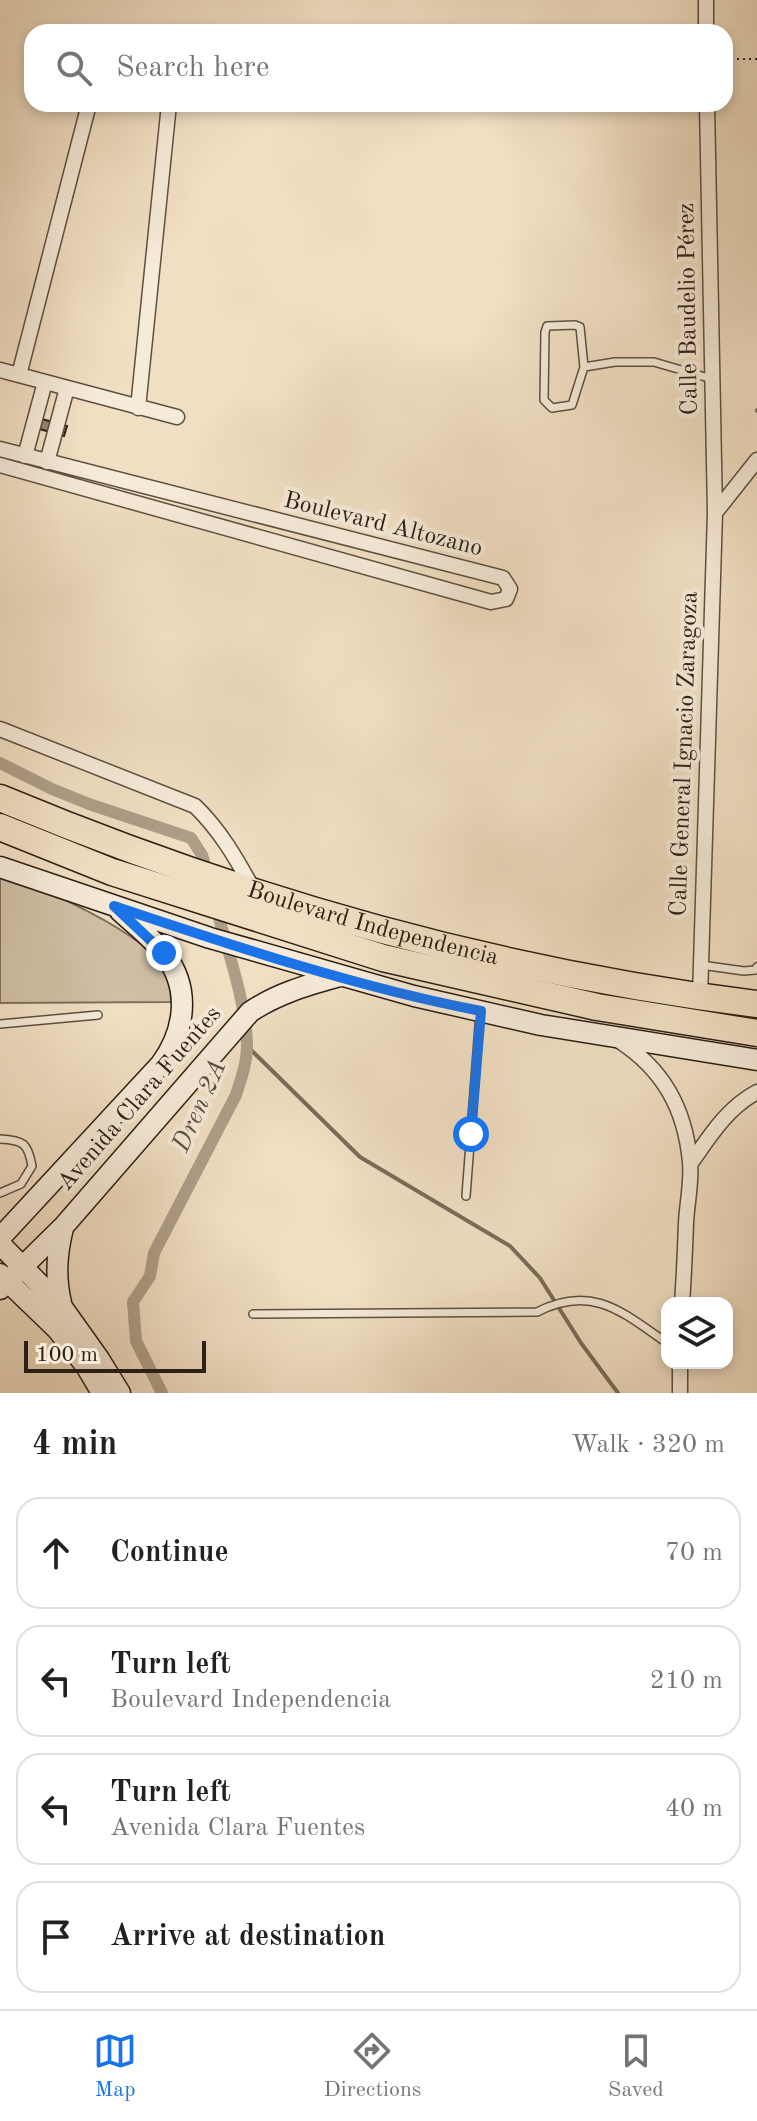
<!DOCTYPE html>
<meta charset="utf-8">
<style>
body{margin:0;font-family:"Old Standard TT",serif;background:#f6f6f6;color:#202124}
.controls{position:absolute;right:24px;bottom:24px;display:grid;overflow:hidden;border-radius:16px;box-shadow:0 4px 12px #0003}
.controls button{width:72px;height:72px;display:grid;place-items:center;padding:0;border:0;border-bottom:2px solid #e0e0e0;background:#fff;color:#202124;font:40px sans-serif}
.scale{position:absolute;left:24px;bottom:20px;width:182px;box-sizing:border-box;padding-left:8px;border:4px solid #2d2014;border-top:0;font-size:22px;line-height:28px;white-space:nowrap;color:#2d2014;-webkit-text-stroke:6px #f6ead8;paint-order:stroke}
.stop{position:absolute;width:24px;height:24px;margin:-18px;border:6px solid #1a73e8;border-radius:50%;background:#fff}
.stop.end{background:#1a73e8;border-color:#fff;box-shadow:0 2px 8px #0008}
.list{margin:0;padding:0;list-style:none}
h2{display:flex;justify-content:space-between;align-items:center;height:104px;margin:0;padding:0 32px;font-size:34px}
h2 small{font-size:26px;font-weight:400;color:#757577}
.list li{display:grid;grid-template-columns:52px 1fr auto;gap:24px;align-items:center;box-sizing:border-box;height:112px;margin:0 16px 16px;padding:0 16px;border:2px solid #e0e0e0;border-radius:24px}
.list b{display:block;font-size:30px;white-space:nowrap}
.list p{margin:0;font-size:26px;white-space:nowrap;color:#757577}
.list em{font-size:26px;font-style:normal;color:#757577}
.icon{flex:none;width:44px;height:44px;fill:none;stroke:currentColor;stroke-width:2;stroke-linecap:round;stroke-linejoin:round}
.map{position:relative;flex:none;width:757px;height:1393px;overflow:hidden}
.search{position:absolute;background:#fff;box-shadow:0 4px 12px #0003;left:24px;right:24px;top:24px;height:88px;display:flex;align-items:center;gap:20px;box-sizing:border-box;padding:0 28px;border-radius:24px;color:#757577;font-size:30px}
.sheet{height:616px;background:#fff}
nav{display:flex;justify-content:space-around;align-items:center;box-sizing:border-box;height:112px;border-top:2px solid #e0e0e0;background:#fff;font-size:22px;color:#757577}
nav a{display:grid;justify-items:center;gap:4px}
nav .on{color:#1a73e8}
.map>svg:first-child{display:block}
.green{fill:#d0bfa5;stroke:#7e705c;stroke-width:2}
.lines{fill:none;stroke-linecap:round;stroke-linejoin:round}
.stream{stroke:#7a6c5a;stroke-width:4}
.canal{stroke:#ae9e88;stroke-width:12}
.building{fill:#93836f;stroke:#2d2014;stroke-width:2}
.lane-casing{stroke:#5e5040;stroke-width:10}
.street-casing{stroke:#5e5040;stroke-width:17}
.secondary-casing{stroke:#2d2014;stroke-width:23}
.highway-casing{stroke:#2d2014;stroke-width:29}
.path{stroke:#2d2014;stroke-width:2;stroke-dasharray:2 4;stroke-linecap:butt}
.lane{stroke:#f6ead8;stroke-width:7}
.street{stroke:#f6ead8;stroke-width:14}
.secondary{stroke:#f6ead8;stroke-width:20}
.highway{stroke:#f1dfc3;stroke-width:26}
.route{stroke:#1a73e8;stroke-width:10}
.labels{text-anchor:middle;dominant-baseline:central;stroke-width:8;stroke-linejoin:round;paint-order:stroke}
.street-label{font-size:24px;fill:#2d2014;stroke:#f6ead8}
.water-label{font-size:26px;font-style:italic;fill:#5a4c3d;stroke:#f6ead8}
</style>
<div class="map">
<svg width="757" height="1393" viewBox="0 0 757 1393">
<rect width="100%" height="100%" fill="#f1dfc3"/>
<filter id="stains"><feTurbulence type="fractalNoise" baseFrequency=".0025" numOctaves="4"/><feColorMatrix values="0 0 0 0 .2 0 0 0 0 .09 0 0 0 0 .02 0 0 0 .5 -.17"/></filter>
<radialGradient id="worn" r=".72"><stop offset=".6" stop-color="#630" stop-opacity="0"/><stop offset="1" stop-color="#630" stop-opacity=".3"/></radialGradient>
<path class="green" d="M0 872C45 891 90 909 130 936 136 941 145 945 150 951 164 964 171 983 171 1002L0 1003Z"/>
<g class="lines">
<path class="stream" d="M757 411V410
M247 1046 360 1157 510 1246 540 1278 581 1343 618 1393"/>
<path class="canal" d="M0 763 52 789 89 804 191 838 202 855 208 875
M162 1393 136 1341 133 1302 150 1276 154 1253 236 1095C241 1079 247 1063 247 1046 247 1005 226 945 215 904"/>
</g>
<path class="building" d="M31 416 67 426 64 436 29 426Z"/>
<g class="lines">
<defs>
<path id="lane" d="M584 367 572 405 552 408 544 400 545 332 547 326 575 325 580 327 584 367 615 362H654L712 379
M701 965 744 971 755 970 757 967
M0 1024 98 1015
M0 1139C23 1140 28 1143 32 1166L21 1184 0 1193
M466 1196 480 1013
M253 1314 537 1312C593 1284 622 1312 667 1343"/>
<path id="street" d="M706 32V0
M89 104 19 375 177 417
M0 370 19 375
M138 408 169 104
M0 449 503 578 510 589 506 599 491 602 0 465
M25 456 45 382
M47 462 67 388
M715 513 757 460
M0 729 195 806C220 830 236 858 253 889
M700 997 715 513 707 104
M618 1040C663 1069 685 1108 690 1162 692 1181 687 1203 686 1223 685 1250 684 1276 682 1303
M691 1163C710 1136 727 1108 757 1092
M680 1393V1363"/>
<path id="secondary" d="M0 867 210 938 414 996 541 1025 757 1060
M0 1238 161 1064C185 1031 191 989 165 955 153 938 135 925 120 911
M0 1244 62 1307 99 1359 120 1393
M0 1274 57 1329 86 1366 102 1393
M0 1289 63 1227 250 1012C278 993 308 985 340 976
M62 1307C55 1280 56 1256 63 1228"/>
<g id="highway">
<path id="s1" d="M0 798C242 899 496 972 757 1004"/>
<path d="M0 827 112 872 383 958 597 1007 757 1033"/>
</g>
</defs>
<use href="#lane" class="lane-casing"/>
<use href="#street" class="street-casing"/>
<use href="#secondary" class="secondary-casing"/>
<use href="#highway" class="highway-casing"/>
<path class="path" d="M725 59H757"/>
<use href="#lane" class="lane"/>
<use href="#street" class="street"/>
<use href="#secondary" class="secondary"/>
<use href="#highway" class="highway"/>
</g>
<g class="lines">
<path class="route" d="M164 953 114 906C234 946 356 987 481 1011L471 1134"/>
</g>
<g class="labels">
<g class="street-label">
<text transform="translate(689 309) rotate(-91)">Calle Baudelio Pérez</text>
<text transform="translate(383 525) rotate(14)">Boulevard Altozano</text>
<text transform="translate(685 754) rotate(-88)">Calle General Ignacio Zaragoza</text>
<text stroke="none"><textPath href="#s1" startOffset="394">Boulevard Independencia</textPath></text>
<text transform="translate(140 1099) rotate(-49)">Avenida Clara Fuentes</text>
</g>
<g class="water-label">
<text transform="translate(200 1106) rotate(-66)">Dren 2A</text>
</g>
</g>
<rect width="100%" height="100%" filter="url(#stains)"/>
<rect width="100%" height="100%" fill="url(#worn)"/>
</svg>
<div class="controls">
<button><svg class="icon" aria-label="layers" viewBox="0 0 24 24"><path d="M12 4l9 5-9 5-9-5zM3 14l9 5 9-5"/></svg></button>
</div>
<div class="scale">100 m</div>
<div class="stop" style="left:471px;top:1134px"></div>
<div class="stop end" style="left:164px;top:953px"></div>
<div class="search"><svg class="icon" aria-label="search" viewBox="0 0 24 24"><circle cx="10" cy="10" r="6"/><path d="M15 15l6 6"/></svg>Search here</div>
</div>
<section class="sheet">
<h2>4 min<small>Walk · 320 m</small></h2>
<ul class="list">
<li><svg class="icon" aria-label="ahead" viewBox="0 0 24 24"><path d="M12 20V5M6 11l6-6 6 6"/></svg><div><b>Continue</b></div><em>70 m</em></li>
<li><svg class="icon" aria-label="left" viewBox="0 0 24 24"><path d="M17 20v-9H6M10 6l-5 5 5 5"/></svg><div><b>Turn left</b><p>Boulevard Independencia</p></div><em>210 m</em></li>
<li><svg class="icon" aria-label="left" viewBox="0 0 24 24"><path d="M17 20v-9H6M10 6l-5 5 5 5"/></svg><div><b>Turn left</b><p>Avenida Clara Fuentes</p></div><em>40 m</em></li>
<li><svg class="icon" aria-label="arrive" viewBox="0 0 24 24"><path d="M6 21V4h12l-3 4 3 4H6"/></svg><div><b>Arrive at destination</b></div></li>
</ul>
</section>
<nav>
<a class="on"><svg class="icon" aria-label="map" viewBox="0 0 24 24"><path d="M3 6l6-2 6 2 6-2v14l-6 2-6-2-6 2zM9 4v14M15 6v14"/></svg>Map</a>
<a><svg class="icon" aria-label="directions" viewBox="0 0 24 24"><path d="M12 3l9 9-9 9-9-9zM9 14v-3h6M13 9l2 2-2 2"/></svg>Directions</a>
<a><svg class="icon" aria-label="saved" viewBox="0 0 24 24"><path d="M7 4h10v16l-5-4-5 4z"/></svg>Saved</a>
</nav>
